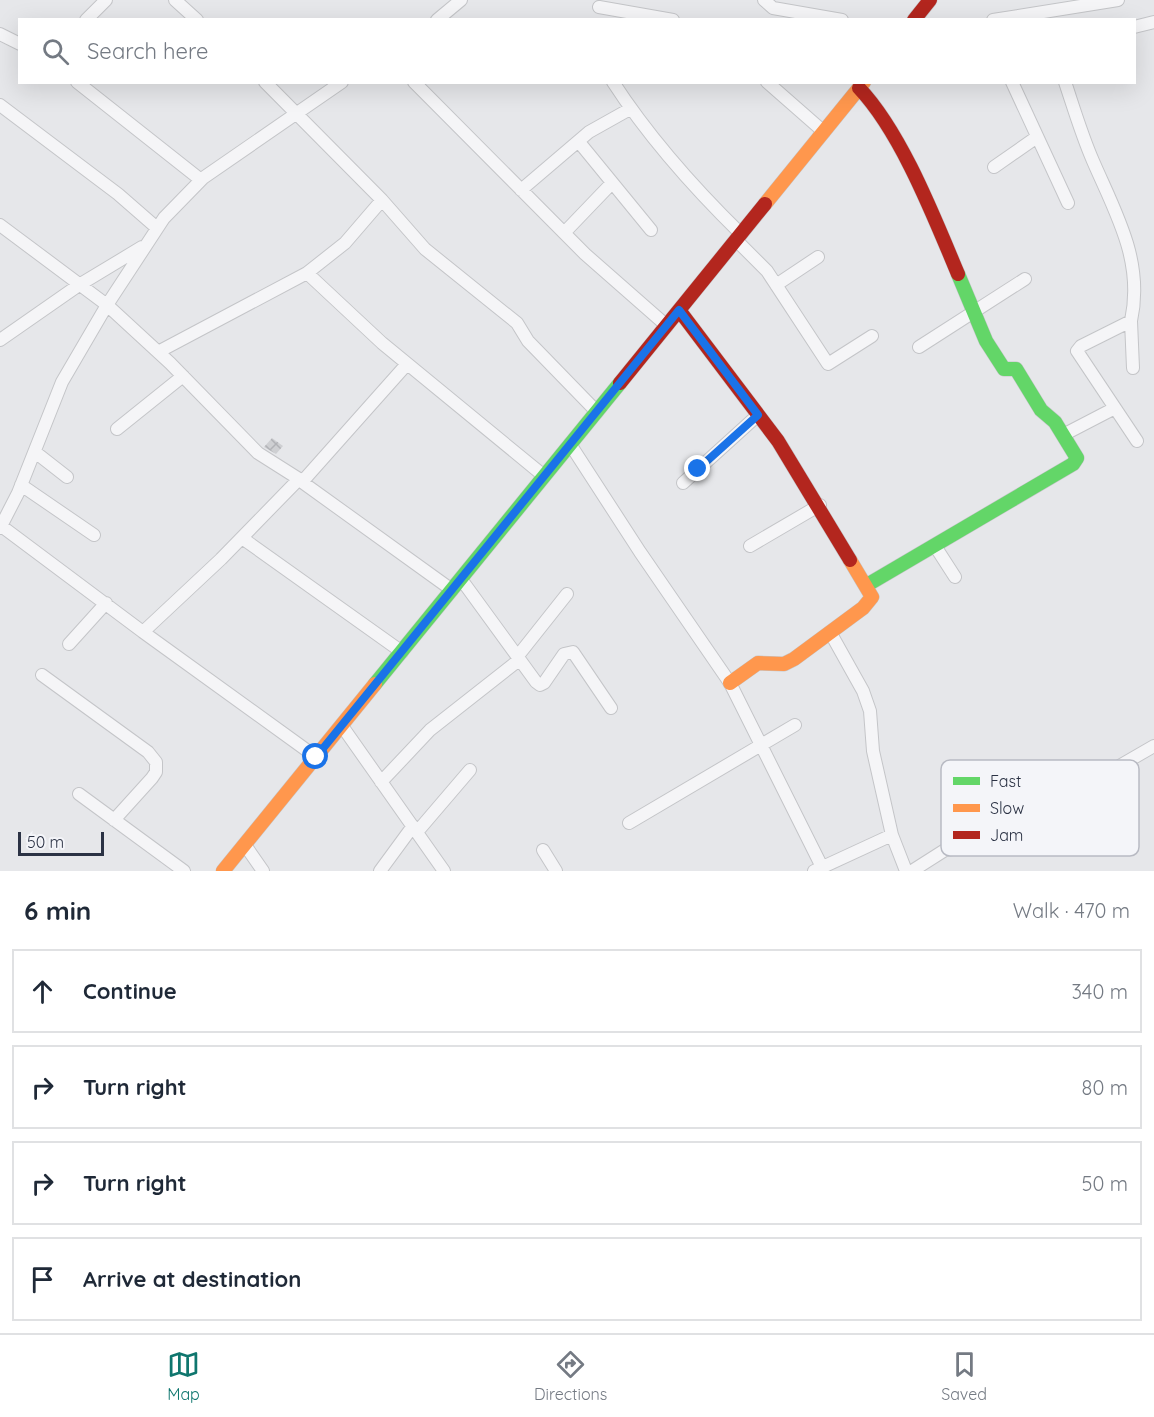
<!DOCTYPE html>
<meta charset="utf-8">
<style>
body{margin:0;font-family:Quicksand,sans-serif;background:#f6f6f7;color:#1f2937}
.scale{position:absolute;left:18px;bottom:15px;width:86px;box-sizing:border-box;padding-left:6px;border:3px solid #2b3244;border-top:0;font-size:16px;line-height:21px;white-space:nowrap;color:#2b3244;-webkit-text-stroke:4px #f4f5f9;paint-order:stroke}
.stop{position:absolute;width:18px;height:18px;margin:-14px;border:4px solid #1a73e8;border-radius:50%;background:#fff}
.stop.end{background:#1a73e8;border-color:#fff;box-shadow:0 2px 6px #0008}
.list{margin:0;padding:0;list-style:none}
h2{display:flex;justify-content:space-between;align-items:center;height:78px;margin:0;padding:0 24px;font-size:26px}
h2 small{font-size:20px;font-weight:400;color:#747a83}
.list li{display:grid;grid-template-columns:39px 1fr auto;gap:18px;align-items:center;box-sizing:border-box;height:84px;margin:0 12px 12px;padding:0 12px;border:2px solid #e0e1e3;border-radius:0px}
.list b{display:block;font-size:22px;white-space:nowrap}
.list em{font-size:20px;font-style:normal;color:#747a83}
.icon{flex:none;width:33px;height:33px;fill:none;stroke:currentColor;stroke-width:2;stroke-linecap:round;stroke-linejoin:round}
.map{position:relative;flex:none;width:1154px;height:871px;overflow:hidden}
.search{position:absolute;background:#fff;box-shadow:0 6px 24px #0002;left:18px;right:18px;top:18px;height:66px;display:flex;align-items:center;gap:15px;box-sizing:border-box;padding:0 21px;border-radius:0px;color:#747a83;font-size:22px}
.sheet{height:462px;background:#fff}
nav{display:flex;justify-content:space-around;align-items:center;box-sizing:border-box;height:84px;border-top:2px solid #e0e1e3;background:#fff;font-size:16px;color:#747a83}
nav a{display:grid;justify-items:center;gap:3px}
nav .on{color:#0f766e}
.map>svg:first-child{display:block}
.building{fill:url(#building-cross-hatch)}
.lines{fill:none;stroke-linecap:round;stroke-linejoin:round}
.street-casing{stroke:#c4c5c8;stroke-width:14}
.fast-casing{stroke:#c4c5c8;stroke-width:15}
.slow-casing{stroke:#c4c5c8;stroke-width:15}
.jam-casing{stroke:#c4c5c8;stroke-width:15}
.street{stroke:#f5f5f7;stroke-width:12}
.fast{stroke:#63d668;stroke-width:14}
.slow{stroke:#ff974d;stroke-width:14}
.jam{stroke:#b3261e;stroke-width:14}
.route{stroke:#1a73e8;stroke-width:8}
.key{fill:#f4f5f9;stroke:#b8bac3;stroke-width:1.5}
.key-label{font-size:16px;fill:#2b3244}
</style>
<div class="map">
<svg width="1154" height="871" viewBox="0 0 1154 871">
<defs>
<pattern id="building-cross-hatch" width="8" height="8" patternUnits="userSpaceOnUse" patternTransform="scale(1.5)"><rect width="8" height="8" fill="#cecfd2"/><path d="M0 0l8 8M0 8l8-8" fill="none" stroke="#b1b2b6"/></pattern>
</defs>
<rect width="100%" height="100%" fill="#e6e7ea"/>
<path class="building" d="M272 438 283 446 276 454 264 447Z"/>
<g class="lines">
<defs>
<path id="street" d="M175 0 197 20
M764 0 773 8 842 20
M599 7 673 20
M86 20 106 0
M437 20 461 0
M993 20 1118 0
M1134 27 1154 22
M0 34 20 44
M77 82 201 180
M265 82 382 200 425 249 517 323 528 341 597 412
M414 82 585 254 667 326
M613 82C650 139 693 187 741 234
M767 82 824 132
M1012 82 1068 203
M1065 82C1074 109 1082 136 1093 161 1116 214 1144 261 1131 321L1081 346 1077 351 1137 441
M0 105 118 194 157 228
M579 142 651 230
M994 167 1037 137
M521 190 589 132 630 109
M382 200 345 243 307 273 382 343 544 476
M0 225 107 305 164 218 203 178 342 82
M564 233 611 184
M736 240 767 271 828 364 872 336
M776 285 818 257
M1131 321 1133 368
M0 340 79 285 142 247
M919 347 1025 279
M158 352 307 273
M407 364 302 482 452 590
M117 429 183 376
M1063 435 1115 408
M570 444 640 552 730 683 822 867
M35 452 67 477
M302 482 299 479 221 559 143 632 316 757
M683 483 758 415
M21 485 94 535
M0 525 143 632
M0 528 18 493 62 382 107 305 170 363 258 453 299 479
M242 538 402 652
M750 546 820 505
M935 546 955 577
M461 579 536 682 540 685 544 683 564 654 573 652 611 708
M830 632 863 691 870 711 873 751 892 835 906 871
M69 644 106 603
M517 657 567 594
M42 675 148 752 156 762V772L152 778 114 820
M342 726 444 871
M381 782 430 730 519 660
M79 794 184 871
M629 823 795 725
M417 832 470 770
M245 845 263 871
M543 850 556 871
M380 871 413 826
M814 871 892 835
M912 871 945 850 1000 843 1071 794 1154 746"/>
<path id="fast" d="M867 585 1073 464 1077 458 1055 422 1041 410 1016 369H1004L986 341 958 274
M375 684 620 383"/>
<path id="slow" d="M765 204 864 82
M730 683 758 663 784 664 794 659 863 608 872 597 850 560
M223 871 375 684"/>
<path id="jam" d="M914 20 930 0
M859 88C901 132 934 217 958 274
M679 310 778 441 850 560
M620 383 765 204"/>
</defs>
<use href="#street" class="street-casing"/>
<use href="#fast" class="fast-casing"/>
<use href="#slow" class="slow-casing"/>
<use href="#jam" class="jam-casing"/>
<use href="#street" class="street"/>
<use href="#fast" class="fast"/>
<use href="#slow" class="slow"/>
<use href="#jam" class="jam"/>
</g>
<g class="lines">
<path class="route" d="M316 757 679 310 758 415 698 469"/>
</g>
<rect x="941" y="760" width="198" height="96" rx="9" class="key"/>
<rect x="953" y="777" width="27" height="8" fill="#63d668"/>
<rect x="953" y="804" width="27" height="8" fill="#ff974d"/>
<rect x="953" y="831" width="27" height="8" fill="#b3261e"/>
<g class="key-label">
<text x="990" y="787">Fast</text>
<text x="990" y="814">Slow</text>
<text x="990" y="841">Jam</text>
</g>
</svg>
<div class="scale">50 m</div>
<div class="stop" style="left:316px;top:757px"></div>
<div class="stop end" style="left:698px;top:469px"></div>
<div class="search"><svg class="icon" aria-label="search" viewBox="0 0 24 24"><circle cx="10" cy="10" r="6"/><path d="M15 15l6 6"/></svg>Search here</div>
</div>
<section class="sheet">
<h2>6 min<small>Walk · 470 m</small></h2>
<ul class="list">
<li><svg class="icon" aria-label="ahead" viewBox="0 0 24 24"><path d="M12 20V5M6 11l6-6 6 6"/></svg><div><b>Continue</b></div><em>340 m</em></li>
<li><svg class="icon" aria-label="right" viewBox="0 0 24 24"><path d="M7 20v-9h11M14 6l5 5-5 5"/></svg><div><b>Turn right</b></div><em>80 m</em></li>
<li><svg class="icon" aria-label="right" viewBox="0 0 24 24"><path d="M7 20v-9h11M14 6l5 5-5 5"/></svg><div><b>Turn right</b></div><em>50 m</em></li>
<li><svg class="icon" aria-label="arrive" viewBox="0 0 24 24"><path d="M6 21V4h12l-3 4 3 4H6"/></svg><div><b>Arrive at destination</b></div></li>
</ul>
</section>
<nav>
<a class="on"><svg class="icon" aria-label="map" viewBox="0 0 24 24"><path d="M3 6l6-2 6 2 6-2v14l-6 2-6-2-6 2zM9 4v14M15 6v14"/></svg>Map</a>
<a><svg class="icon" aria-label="directions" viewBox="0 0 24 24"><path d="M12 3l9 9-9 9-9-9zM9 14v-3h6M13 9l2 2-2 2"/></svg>Directions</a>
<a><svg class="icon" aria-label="saved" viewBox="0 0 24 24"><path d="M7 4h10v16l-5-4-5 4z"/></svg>Saved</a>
</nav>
